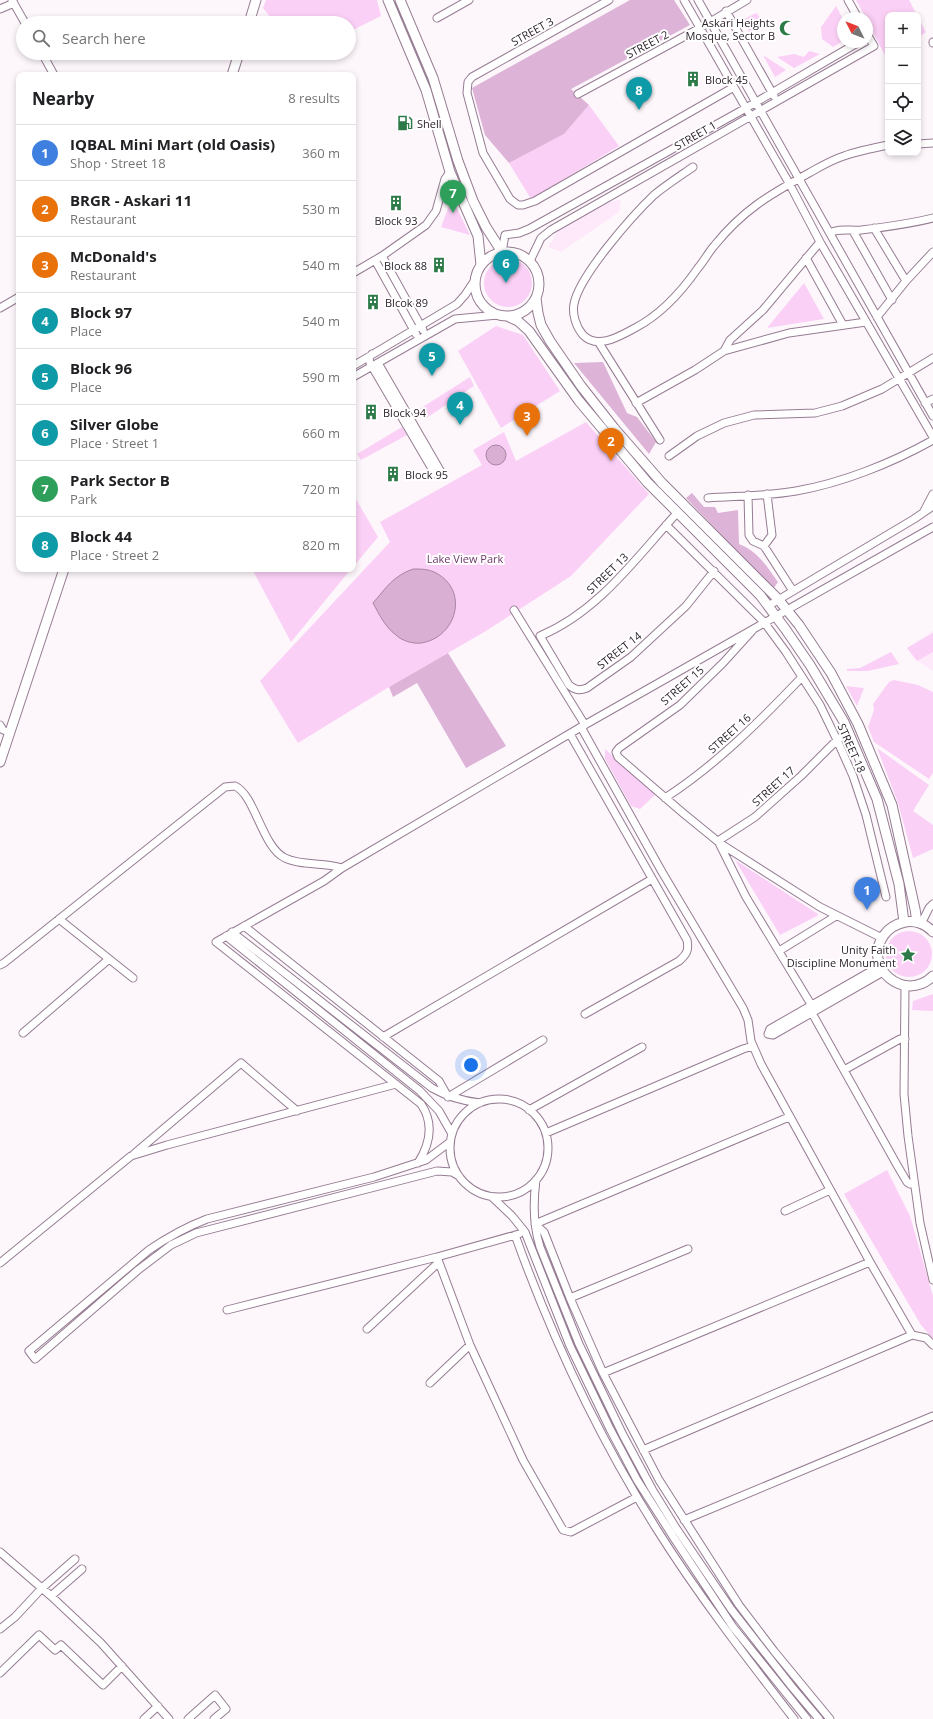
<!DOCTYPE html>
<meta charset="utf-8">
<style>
body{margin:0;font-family:"Open Sans",sans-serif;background:#f6f6f6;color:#202124}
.controls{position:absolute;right:12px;top:12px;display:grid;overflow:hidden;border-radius:8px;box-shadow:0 2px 6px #0003}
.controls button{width:36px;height:36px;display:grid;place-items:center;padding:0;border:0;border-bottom:1px solid #e0e0e0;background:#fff;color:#202124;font:20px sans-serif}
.compass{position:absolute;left:837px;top:12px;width:36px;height:36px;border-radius:50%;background:#fff;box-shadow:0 2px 6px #0003;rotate:312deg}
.you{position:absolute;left:471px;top:1065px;width:14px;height:14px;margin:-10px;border:3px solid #fff;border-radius:50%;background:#1a73e8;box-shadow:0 0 0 6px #1a73e833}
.badge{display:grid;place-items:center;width:26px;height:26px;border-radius:50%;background:#d93025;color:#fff;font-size:13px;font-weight:700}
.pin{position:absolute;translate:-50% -33px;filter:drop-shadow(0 1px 2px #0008)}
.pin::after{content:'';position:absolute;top:21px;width:14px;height:12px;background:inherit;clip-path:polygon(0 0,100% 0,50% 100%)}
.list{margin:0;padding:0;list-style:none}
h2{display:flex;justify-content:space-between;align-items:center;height:52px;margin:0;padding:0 16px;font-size:17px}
h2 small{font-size:13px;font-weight:400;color:#757577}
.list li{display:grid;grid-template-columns:26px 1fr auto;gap:12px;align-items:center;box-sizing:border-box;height:56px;padding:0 16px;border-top:1px solid #e0e0e0}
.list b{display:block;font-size:15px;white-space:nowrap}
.list p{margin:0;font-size:13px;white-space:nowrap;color:#757577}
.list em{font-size:13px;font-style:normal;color:#757577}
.icon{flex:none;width:22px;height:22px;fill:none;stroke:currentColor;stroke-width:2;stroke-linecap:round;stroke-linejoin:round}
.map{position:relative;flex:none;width:933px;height:1719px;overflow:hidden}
.search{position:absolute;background:#fff;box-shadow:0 2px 6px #0003;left:16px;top:16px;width:340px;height:44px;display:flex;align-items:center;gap:10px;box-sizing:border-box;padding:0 14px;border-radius:22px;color:#757577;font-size:15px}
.panel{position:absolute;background:#fff;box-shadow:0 2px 6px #0003;left:16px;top:72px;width:340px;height:500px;border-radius:8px}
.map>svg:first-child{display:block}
.built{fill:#fee9fb}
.green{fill:#fbd0f6}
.forest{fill:#ddb3d8}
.water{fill:#d9afd4;stroke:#a685a2}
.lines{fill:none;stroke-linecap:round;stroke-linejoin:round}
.street-casing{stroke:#967c92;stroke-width:9}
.secondary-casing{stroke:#967c92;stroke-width:11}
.street{stroke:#fff;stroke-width:7}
.secondary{stroke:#fff;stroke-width:9}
.labels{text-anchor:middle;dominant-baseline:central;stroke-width:4;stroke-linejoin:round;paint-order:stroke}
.poi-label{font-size:11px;fill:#2e232c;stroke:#fff;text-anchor:start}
.street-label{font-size:11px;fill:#2e232c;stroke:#fff}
.park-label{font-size:11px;fill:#6d3969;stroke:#fff}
</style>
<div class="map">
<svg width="933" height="1719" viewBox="0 0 933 1719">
<rect width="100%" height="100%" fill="#fdf7fc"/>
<path class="built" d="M621 200 619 212 561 252 548 247 560 228 606 202Z
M933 631V671L917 661 907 648Z"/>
<path class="green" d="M266 0H377L381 16 349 32V23H275L263 8Z
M856 0H909L917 15H888V61L867 21V18H866Z
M836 6 843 19V41L833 47 822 39 821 27Z
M756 13 763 20 752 36 742 20Z
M918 18 926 32 918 38Z
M809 51 820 54 794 68 777 57 794 54 804 57Z
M763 55 786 70 775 77Z
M589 105 619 146 531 199 509 163 564 134Z
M452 198 470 235 441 227Z
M484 283a24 24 0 1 1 48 0a24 24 0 1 1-48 0Z
M804 283 824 319 767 328Z
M496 326 523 335 560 391 501 428 458 351Z
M470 377 474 386 425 419 418 410Z
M586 422 649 494 571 576 486 631 389 687 298 743 260 681 390 542 380 522 482 465 473 450 504 432 516 461Z
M402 427 407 435 361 460 357 454Z
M353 494 378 537 353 567Z
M252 569H351L291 642Z
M933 633V652L917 661 907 648Z
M891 652 899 664 868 671H847V669L860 668Z
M894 680 918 685 933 692V773L929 779 874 742 868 727 874 710 873 704 889 682Z
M846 686 864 688 857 706Z
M877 748 929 785 913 811 933 825V849L913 858 898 803Z
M605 749 656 794 640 809 631 806 605 759Z
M735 860 818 914 817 916 780 935Z
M886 954a23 23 0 1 1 46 0a23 23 0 1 1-46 0Z
M933 994V1011L912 1010 913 1001Z
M887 1170 910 1216 933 1296V1339L921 1325 844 1194Z"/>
<path class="forest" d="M630 0H674L690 25 571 89 589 105 564 134 509 163 485 135 472 88Z
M603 362 627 413 637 417 656 442 649 454 574 363Z
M692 493 704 507H715L718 513 738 510 739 544C758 551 767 567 778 582L773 589 686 498Z
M448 653 506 746 466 768 417 683 393 697 389 687Z"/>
<path class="water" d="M486 455a10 10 0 1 1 20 0a10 10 0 1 1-20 0Z
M413 569C421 569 429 569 436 573 470 591 456 638 421 643 413 644 402 641 396 635 385 627 379 614 373 603 386 588 393 576 413 569Z"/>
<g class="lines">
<defs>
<path id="street" d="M12 0 25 23
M609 0 472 77 468 82 467 93 483 153 510 199 518 205H523L535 201 734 87
M684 0 789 183 820 242 933 437
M698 0 933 416
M848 0 858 18
M0 9 14 3
M726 11 774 96
M437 18 469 0
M933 42V43
M42 53 54 75
M578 94 700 28 747 0
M918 144 933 143
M693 167C680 176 666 185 654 195 632 216 579 276 574 304 572 314 576 327 583 335 598 350 620 336 635 328 660 315 682 291 698 268 704 261 708 253 714 246 743 210 769 195 809 173 820 167 831 160 844 156 858 151 873 148 888 145
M874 228 906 281
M853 231 892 300
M830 233C838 228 851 231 861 230 885 227 909 224 933 218
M502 252 505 235 519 233 529 229 746 108 859 42
M382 256 423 330
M806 258 843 325
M375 260 416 334
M530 261 541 238 551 230 874 46 867 34
M353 273 382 256 426 225 436 211 445 179 450 172
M0 308 19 297
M877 317 906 281 933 252
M599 343 660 440
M724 351 730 340 763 310 820 242
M372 354 369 358 370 363 435 474 441 472 378 363
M353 366 457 304 465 295 475 280
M353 377 455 319 498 315
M636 403 695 370 724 351 789 333 866 322
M925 403 933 399
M669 456 697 436 724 423 754 415 815 413 842 406 882 389 933 358
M748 495 749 535 753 541 764 546 772 535 767 494
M708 498C737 496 768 496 796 491 842 483 892 463 933 440
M924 511 933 494
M677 513C636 558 598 612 540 636L569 685C575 690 579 691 587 688L631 657 686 606 714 571
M666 525 764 622 786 652 820 705 837 740 853 776 866 815 886 897
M764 546 793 591
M768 606 914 519 933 506
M514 610 585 725
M752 631 723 663 680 705 619 748 616 752 618 757 683 813 721 844 820 907 882 938
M0 725 3 730 10 732
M581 727 662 872 743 1008 748 1020 751 1041 761 1064 870 1262 912 1335 926 1338 933 1345
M849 732 837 740 801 776 755 817 718 841 746 897 812 1006V1013L897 1165 907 1182 910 1184 914 1183
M570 734 687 940C689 950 687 954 679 961L585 1014
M665 798C716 765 760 721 802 677
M342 868 324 881 216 942 421 1104C434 1123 430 1144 418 1163
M59 919 133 978
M921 924 929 908 933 904
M244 926 439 1081 448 1097 543 1040
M232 932 432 1088C448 1097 462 1101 480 1103
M226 936 420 1091 439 1111 452 1134
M779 951 836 916
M0 965 4 963 225 787 235 786C255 795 262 847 285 858 301 866 324 862 342 868L581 727 933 527
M880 966 770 1029 768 1034 773 1035 883 972
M905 986 904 1094 908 1136 920 1223 933 1280
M23 1033 109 959
M383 1037 652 879
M844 1070 900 1039H905
M450 1148a49 49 0 1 1 98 0a49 49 0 1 1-98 0Z
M529 1110 642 1047
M789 1117 535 1224 544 1232 570 1298 603 1373 870 1262
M546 1133 743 1049 753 1046
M450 1142 426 1160 374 1177 207 1219C186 1227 168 1237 149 1250L29 1351 35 1359 138 1270 171 1245 196 1233 437 1171 452 1172 459 1176
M134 1154 241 1063 297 1111
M536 1180C533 1203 533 1225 540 1247L579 1344 623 1435 652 1489 676 1528 731 1609 792 1687 819 1719
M492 1197 512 1216 525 1232 570 1346 610 1429 637 1480 674 1538 733 1627 807 1719
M785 1211 830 1190
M515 1235C552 1338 598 1436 656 1528 698 1595 746 1657 794 1719
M437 1257 470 1345 523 1460 563 1530 571 1532 637 1497
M0 1263 131 1156 167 1145 396 1084
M570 1298 688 1249
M227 1310 437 1257 519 1234
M367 1329 438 1263
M603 1373 659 1480 739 1605 774 1651 830 1719
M430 1383 470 1345
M643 1450 912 1335
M684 1520 933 1416
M0 1552 51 1596 101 1643 169 1719
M51 1596 82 1569
M0 1629 15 1617 42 1588 75 1559
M0 1673 39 1635 55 1650 61 1645 103 1685 122 1666
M144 1719 158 1706
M188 1719 215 1695 226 1709 214 1719"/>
<path id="secondary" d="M388 0 426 90 450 172 478 236 481 265
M400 0 433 78 458 161 473 201 486 227 502 252
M249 23 256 0
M232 75 239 53
M475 284a32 32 0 1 1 64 0a32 32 0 1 1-64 0Z
M536 298 538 313 541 325 550 341 581 386 614 428 662 483 778 599 799 625 831 673 858 724 892 805 915 909 917 922
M507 316 518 321 529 331 579 401 647 482 760 595 786 630 810 665 844 722 877 799 899 884 904 922
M0 762 64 569
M933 932C926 924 915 920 905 922 896 924 889 928 884 935 861 967 905 1004 933 976"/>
</defs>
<use href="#street" class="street-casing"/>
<use href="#secondary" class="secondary-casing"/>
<use href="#street" class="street"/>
<use href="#secondary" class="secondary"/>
</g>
<defs>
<symbol id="mosque-bare" viewBox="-9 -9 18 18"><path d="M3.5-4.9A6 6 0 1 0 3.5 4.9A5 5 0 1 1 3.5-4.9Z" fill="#2d7a48" stroke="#fff" stroke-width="2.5" paint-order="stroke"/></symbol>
<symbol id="building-bare" viewBox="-9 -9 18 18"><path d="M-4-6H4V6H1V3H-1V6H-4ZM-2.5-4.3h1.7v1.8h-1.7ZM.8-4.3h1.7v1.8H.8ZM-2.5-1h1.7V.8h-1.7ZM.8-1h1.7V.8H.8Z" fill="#2d7a48" stroke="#fff" stroke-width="2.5" paint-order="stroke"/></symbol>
<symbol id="fuel-bare" viewBox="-9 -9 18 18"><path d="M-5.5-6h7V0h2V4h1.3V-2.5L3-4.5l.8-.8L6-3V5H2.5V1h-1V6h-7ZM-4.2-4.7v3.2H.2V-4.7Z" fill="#2d7a48" stroke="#fff" stroke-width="2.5" paint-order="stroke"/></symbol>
<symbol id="sight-bare" viewBox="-9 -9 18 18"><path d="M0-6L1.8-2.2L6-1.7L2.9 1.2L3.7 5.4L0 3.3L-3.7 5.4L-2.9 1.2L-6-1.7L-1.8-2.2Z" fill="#2d7a48" stroke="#fff" stroke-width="2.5" paint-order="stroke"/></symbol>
</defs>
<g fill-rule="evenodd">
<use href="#mosque-bare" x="776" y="17" width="22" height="22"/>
<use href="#building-bare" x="682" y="68" width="22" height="22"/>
<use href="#fuel-bare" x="394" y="112" width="22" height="22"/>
<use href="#building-bare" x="385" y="192" width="22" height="22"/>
<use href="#building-bare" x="428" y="254" width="22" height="22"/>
<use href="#building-bare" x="362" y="291" width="22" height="22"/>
<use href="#building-bare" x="360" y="401" width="22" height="22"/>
<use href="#building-bare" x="382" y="463" width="22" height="22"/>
<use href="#sight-bare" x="897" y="944" width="22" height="22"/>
</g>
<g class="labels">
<g class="poi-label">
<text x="775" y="22" text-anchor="end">Askari Heights<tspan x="775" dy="13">Mosque, Sector B</tspan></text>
<text x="705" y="79">Block 45</text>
<text x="417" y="123">Shell</text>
<text x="396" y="220" text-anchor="middle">Block 93</text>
<text x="427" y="265" text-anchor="end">Block 88</text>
<text x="385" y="302">Blcok 89</text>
<text x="383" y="412">Block 94</text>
<text x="405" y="474">Block 95</text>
<text x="896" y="949" text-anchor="end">Unity Faith<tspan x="896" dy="13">Discipline Monument</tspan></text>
</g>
<g class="street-label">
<text transform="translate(532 31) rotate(-29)">STREET 3</text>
<text transform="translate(647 44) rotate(-28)">STREET 2</text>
<text transform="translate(695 135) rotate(-30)">STREET 1</text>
<text transform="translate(607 573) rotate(-44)">STREET 13</text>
<text transform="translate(619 650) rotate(-38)">STREET 14</text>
<text transform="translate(682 685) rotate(-41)">STREET 15</text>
<text transform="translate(729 733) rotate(-42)">STREET 16</text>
<text transform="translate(852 748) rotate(66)">STREET 18</text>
<text transform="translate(773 786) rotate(-42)">STREET 17</text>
</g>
<g class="park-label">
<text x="465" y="558">Lake View Park</text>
</g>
</g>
</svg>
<div class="controls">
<button>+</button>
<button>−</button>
<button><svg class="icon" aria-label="locate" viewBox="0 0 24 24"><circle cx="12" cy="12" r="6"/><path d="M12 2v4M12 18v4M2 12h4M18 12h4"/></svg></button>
<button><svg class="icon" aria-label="layers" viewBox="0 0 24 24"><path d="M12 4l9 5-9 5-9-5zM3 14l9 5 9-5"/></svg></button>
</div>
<svg class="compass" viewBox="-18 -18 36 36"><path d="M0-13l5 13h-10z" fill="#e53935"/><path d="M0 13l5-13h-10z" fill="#757577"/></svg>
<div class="you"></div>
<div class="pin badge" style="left:867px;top:910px;background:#3f7fe0">1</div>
<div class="pin badge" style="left:611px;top:461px;background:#e8710a">2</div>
<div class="pin badge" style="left:527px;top:436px;background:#e8710a">3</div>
<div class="pin badge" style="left:460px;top:425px;background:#0f9aa8">4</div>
<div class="pin badge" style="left:432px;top:376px;background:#0f9aa8">5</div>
<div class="pin badge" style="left:506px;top:283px;background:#0f9aa8">6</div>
<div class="pin badge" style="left:453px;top:213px;background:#2e9e5b">7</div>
<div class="pin badge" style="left:639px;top:110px;background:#0f9aa8">8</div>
<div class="search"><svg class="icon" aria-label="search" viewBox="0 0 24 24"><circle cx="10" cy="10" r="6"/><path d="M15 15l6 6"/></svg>Search here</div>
<section class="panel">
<h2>Nearby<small>8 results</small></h2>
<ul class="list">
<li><span class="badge" style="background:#3f7fe0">1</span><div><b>IQBAL Mini Mart (old Oasis)</b><p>Shop · Street 18</p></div><em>360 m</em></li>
<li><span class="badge" style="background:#e8710a">2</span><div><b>BRGR - Askari 11</b><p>Restaurant</p></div><em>530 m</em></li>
<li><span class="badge" style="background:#e8710a">3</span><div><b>McDonald's</b><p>Restaurant</p></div><em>540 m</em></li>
<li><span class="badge" style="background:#0f9aa8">4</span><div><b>Block 97</b><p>Place</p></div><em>540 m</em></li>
<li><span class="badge" style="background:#0f9aa8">5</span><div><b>Block 96</b><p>Place</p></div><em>590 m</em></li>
<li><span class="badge" style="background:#0f9aa8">6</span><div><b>Silver Globe</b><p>Place · Street 1</p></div><em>660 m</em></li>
<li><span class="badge" style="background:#2e9e5b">7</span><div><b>Park Sector B</b><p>Park</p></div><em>720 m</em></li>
<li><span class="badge" style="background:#0f9aa8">8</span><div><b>Block 44</b><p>Place · Street 2</p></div><em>820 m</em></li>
</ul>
</section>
</div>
